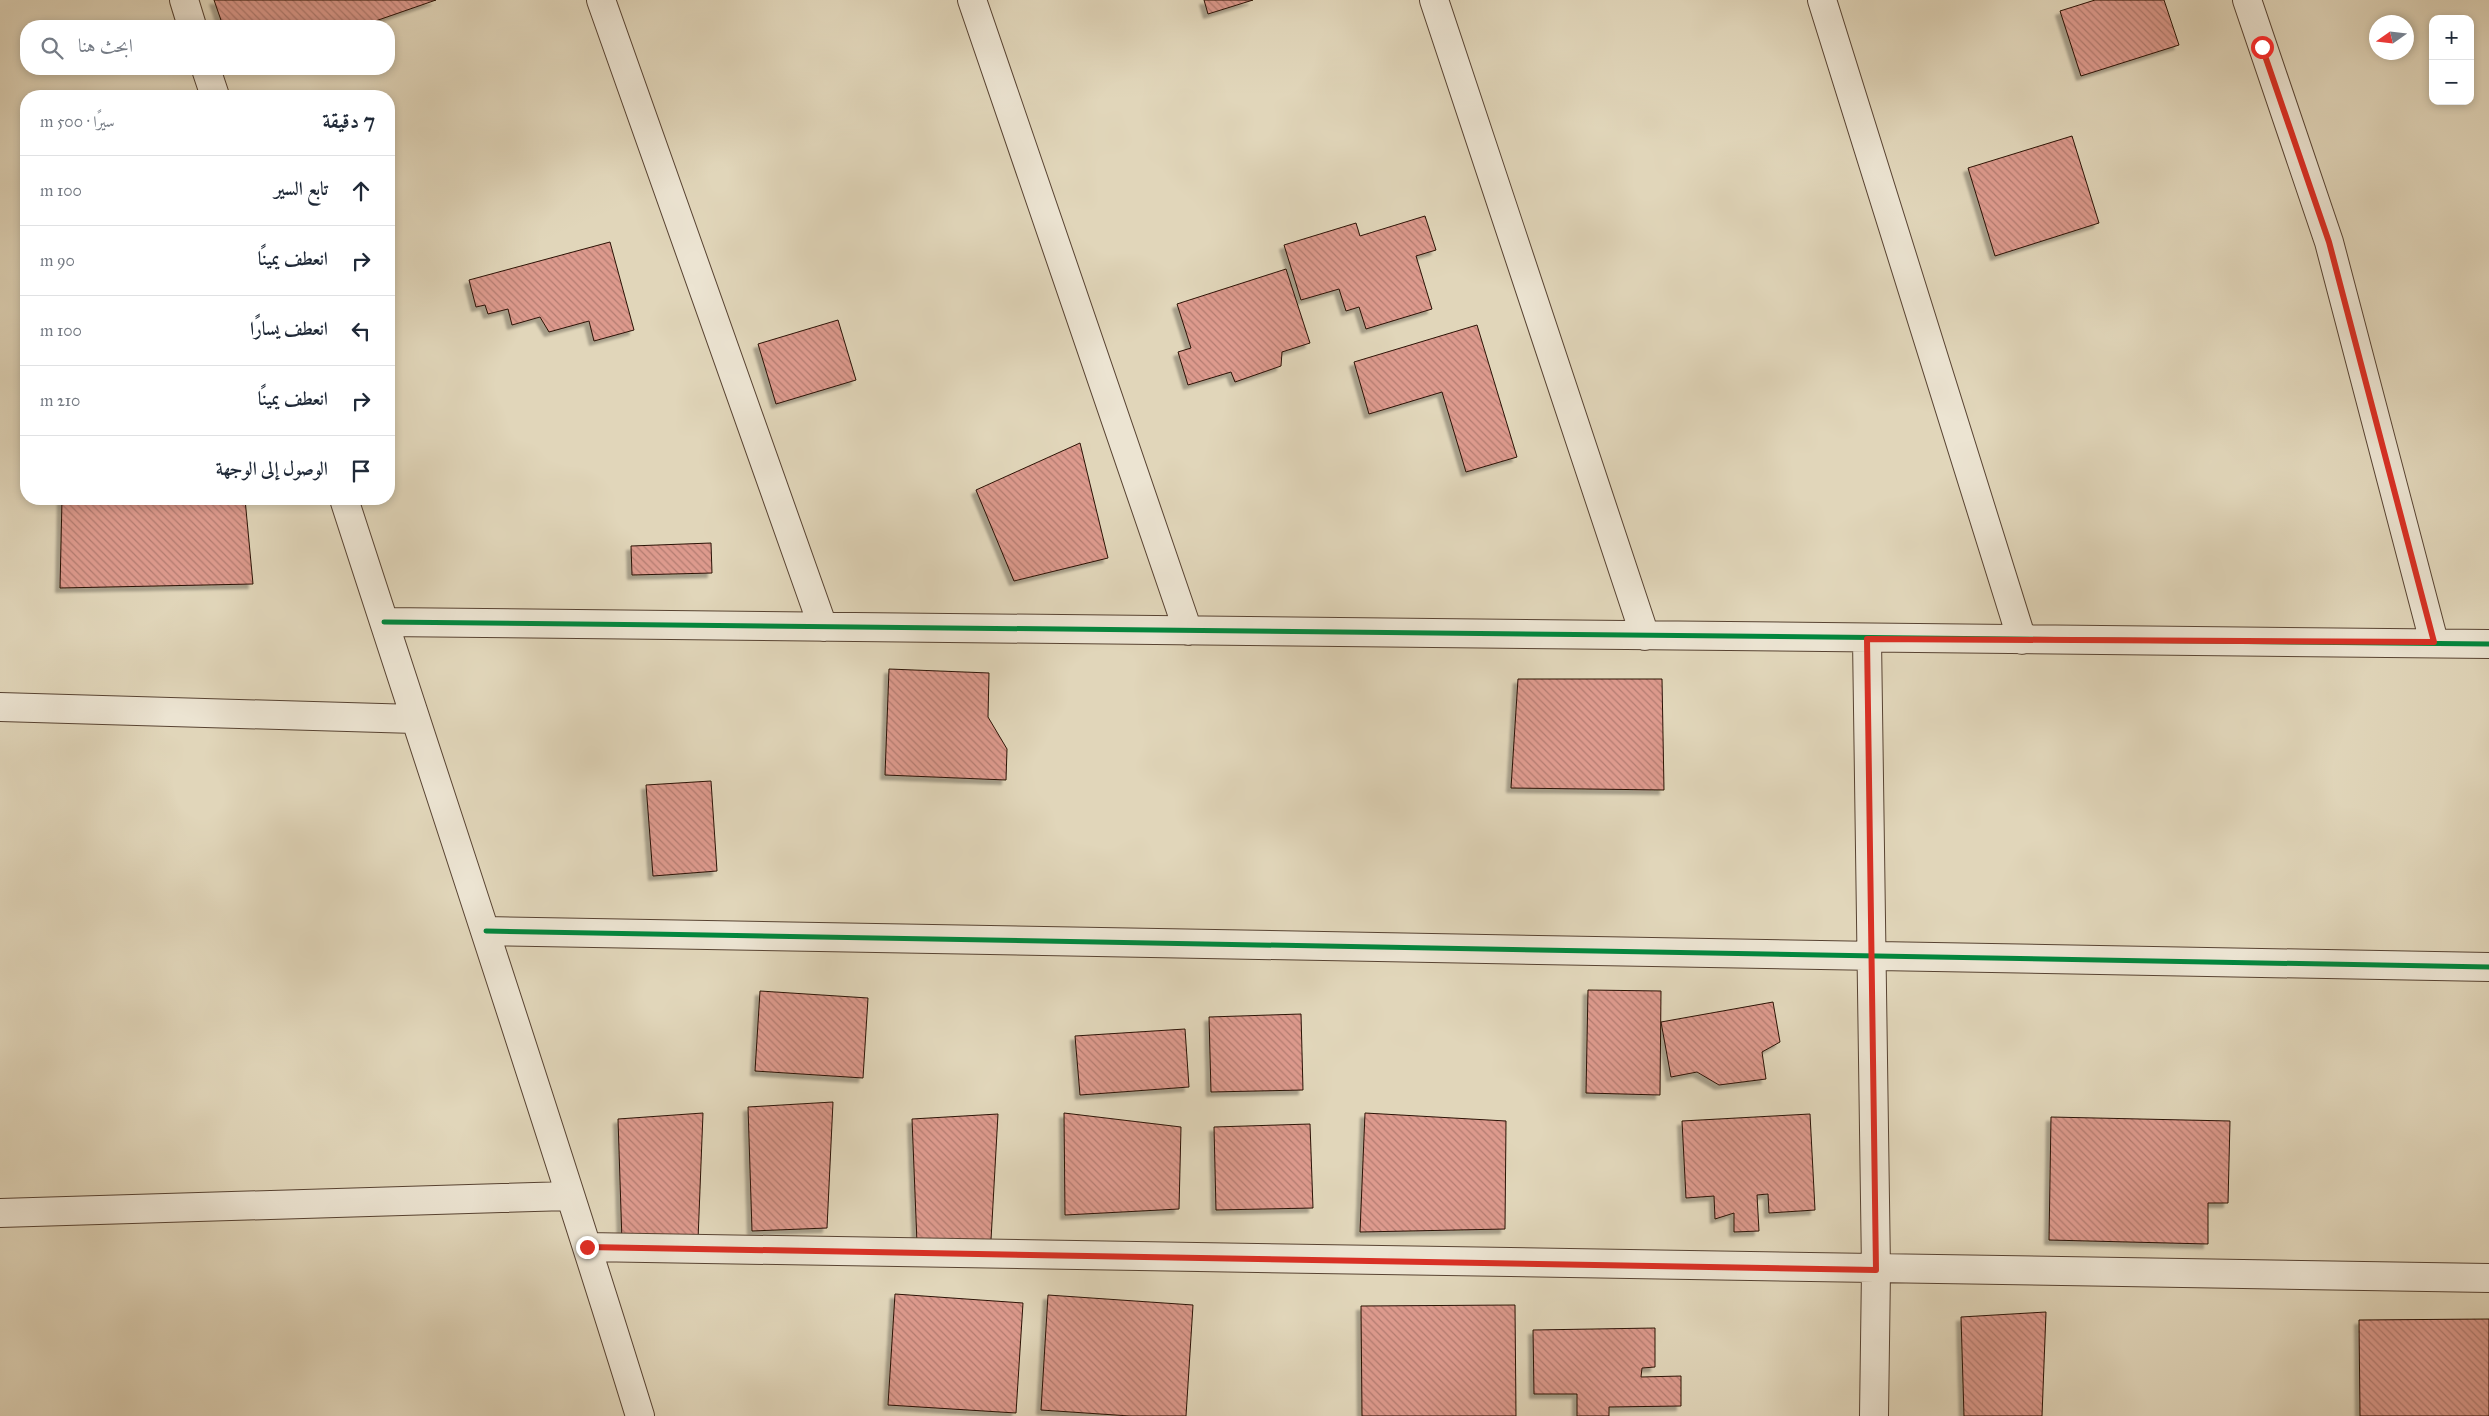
<!DOCTYPE html>
<html lang="ar">
<meta charset="utf-8">
<style>
body{margin:0;font-family:"IM FELL Great Primer",Amiri,serif;background:#f6f6f7;color:#1f2937;direction:rtl}
.controls{position:absolute;right:15px;top:15px;display:grid;overflow:hidden;border-radius:10px;box-shadow:0 2px 8px #0003}
.controls button{width:45px;height:45px;display:grid;place-items:center;padding:0;border:0;border-bottom:1px solid #e0e1e3;background:#fff;color:#1f2937;font:25px sans-serif}
.compass{position:absolute;left:2369px;top:15px;width:45px;height:45px;border-radius:50%;background:#fff;box-shadow:0 2px 8px #0003;rotate:256deg}
.stop{position:absolute;width:15px;height:15px;margin:-11px;border:4px solid #d93025;border-radius:50%;background:#fff}
.stop.end{background:#d93025;border-color:#fff;box-shadow:0 1px 5px #0008}
.list{margin:0;padding:0;list-style:none}
h2{display:flex;justify-content:space-between;align-items:center;height:65px;margin:0;padding:0 20px;font-size:21px}
h2 small{font-size:16px;font-weight:400;color:#747a83}
.list li{display:grid;grid-template-columns:32px 1fr auto;gap:15px;align-items:center;box-sizing:border-box;height:70px;padding:0 20px;border-top:1px solid #e0e1e3}
.list b{display:block;font-size:19px;white-space:nowrap}
.list em{font-size:16px;font-style:normal;color:#747a83}
.icon{flex:none;width:28px;height:28px;fill:none;stroke:currentColor;stroke-width:2;stroke-linecap:round;stroke-linejoin:round}
.map{position:relative;flex:none;width:2489px;height:1416px;overflow:hidden;direction:ltr}
.search{position:absolute;background:#fff;box-shadow:0 2px 8px #0003;left:20px;top:20px;width:375px;height:55px;display:flex;align-items:center;gap:12px;box-sizing:border-box;padding:0 18px;border-radius:20px;color:#747a83;font-size:19px}
.panel{position:absolute;background:#fff;box-shadow:0 2px 8px #0003;left:20px;top:90px;width:375px;height:415px;border-radius:20px;direction:rtl}
.map>svg:first-child{display:block}
.building{fill:url(#building-back-hatch);stroke:#2b1205;filter:url(#shadow)}
.lines{fill:none;stroke-linecap:round;stroke-linejoin:round}
.minor-casing{stroke:#584332;stroke-width:30}
.minor{stroke:#ece4d2;stroke-width:28}
.cycleway-casing{stroke:#ece4d2;stroke-width:8}
.cycleway{stroke:#00873e;stroke-width:5}
.route{stroke:#d93025;stroke-width:6}
</style>
<div class="map">
<svg width="2489" height="1416" viewBox="0 0 2489 1416">
<defs>
<pattern id="building-back-hatch" width="6" height="6" patternUnits="userSpaceOnUse" patternTransform="scale(1.25)"><rect width="6" height="6" fill="#dd9a8d"/><path d="M-1 5l2 2M0 0l6 6M5-1l2 2" fill="none" stroke="#b37c71"/></pattern>
<filter id="shadow"><feDropShadow dx="-4.5" dy="4.5" stdDeviation="1" flood-color="#0004"/></filter>
</defs>
<rect width="100%" height="100%" fill="#e1d6ba"/>
<filter id="stains"><feTurbulence type="fractalNoise" baseFrequency=".004" numOctaves="4"/><feColorMatrix values="0 0 0 0 .2 0 0 0 0 .09 0 0 0 0 .02 0 0 0 .5 -.17"/></filter>
<radialGradient id="worn" r=".72"><stop offset=".6" stop-color="#630" stop-opacity="0"/><stop offset="1" stop-color="#630" stop-opacity=".3"/></radialGradient>
<path class="building" d="M214 0H436L361 26H223Z
M1204 0H1253L1208 14Z
M2095 0H2164L2179 45 2081 76 2060 11Z
M2072 136 2099 223 1995 256 1968 168Z
M1425 216 1436 250 1416 256 1432 309 1366 329 1359 307 1346 311 1339 289 1301 300 1284 245 1356 223 1360 236Z
M610 242 634 330 594 341 589 321 549 332 540 317 512 325 508 309 488 314 485 305 476 307 469 280Z
M1286 269 1310 343 1282 352 1281 366 1235 382 1231 372 1188 385 1178 352 1191 348 1177 304Z
M838 320 856 380 776 404 758 344Z
M1477 325 1517 457 1466 472 1442 392 1369 414 1354 362Z
M1080 443 1108 558 1014 581 976 490Z
M62 499H245L253 584 60 588Z
M711 543 712 573 632 575 631 546Z
M889 669 989 673 988 717 1007 749 1006 780 885 775Z
M1518 679H1662L1664 790 1511 788Z
M711 781 717 871 653 876 646 785Z
M1588 990 1661 991 1660 1095 1586 1093Z
M760 991 868 998 863 1078 755 1071Z
M1773 1002 1780 1042 1762 1052 1766 1079 1719 1085 1697 1072 1671 1077 1661 1022Z
M1301 1014 1303 1090 1211 1092 1209 1017Z
M1185 1029 1189 1087 1080 1095 1075 1036Z
M833 1102 827 1228 752 1231 748 1107Z
M703 1113 698 1240 622 1242 618 1119Z
M1064 1113 1181 1127 1179 1209 1065 1215Z
M1365 1113 1506 1121 1505 1229 1360 1232Z
M998 1114 991 1240 917 1243 912 1119Z
M1810 1114 1815 1210 1769 1213 1768 1194 1757 1195 1759 1231 1734 1232V1213L1715 1219 1714 1196 1686 1198 1682 1121Z
M2051 1117 2230 1121 2228 1203H2208V1244L2049 1240Z
M1310 1124 1313 1208 1216 1210 1214 1127Z
M895 1294 1023 1303 1016 1413 888 1405Z
M1048 1295 1193 1305 1186 1416H1130L1041 1410Z
M1515 1305 1516 1416H1362L1361 1306Z
M2046 1312 2042 1416H1964L1961 1317Z
M2489 1319V1416H2360L2359 1320Z
M1655 1328V1367L1642 1368 1641 1377 1681 1376V1406L1609 1407V1416H1577V1394H1534L1533 1330Z"/>
<g class="lines">
<defs>
<path id="minor" d="M184 0 192 26
M601 0 823 627
M972 0 1188 631
M1434 0 1645 636
M1822 0 2022 640
M2247 0 2329 242 2434 642
M206 69 215 96
M344 499C443 805 545 1109 640 1416
M384 622 2489 644
M1867 639 1876 1270 1874 1416
M0 707 415 719
M486 931 2489 967
M0 1213 569 1196
M587 1247 2489 1278"/>
</defs>
<use href="#minor" class="minor-casing"/>
<use href="#minor" class="minor"/>
<defs>
<path id="cycleway" d="M384 622 2489 644
M486 931 2489 967"/>
</defs>
<use href="#cycleway" class="cycleway-casing"/>
<use href="#cycleway" class="cycleway"/>
</g>
<g class="lines">
<path class="route" d="M587 1247 1876 1270 1867 639 2434 642 2329 242 2262 47"/>
</g>
<rect width="100%" height="100%" filter="url(#stains)"/>
<rect width="100%" height="100%" fill="url(#worn)"/>
</svg>
<div class="controls">
<button>+</button>
<button>−</button>
</div>
<svg class="compass" viewBox="-18 -18 36 36"><path d="M0-13l5 13h-10z" fill="#e53935"/><path d="M0 13l5-13h-10z" fill="#747a83"/></svg>
<div class="stop" style="left:2262px;top:47px"></div>
<div class="stop end" style="left:587px;top:1247px"></div>
<div class="search"><svg class="icon" aria-label="search" viewBox="0 0 24 24"><circle cx="10" cy="10" r="6"/><path d="M15 15l6 6"/></svg>ابحث هنا</div>
<section class="panel">
<h2>7 دقيقة<small>سيرًا · 500 m</small></h2>
<ul class="list">
<li><svg class="icon" aria-label="ahead" viewBox="0 0 24 24"><path d="M12 20V5M6 11l6-6 6 6"/></svg><div><b>تابع السير</b></div><em>100 m</em></li>
<li><svg class="icon" aria-label="right" viewBox="0 0 24 24"><path d="M7 20v-9h11M14 6l5 5-5 5"/></svg><div><b>انعطف يمينًا</b></div><em>90 m</em></li>
<li><svg class="icon" aria-label="left" viewBox="0 0 24 24"><path d="M17 20v-9H6M10 6l-5 5 5 5"/></svg><div><b>انعطف يسارًا</b></div><em>100 m</em></li>
<li><svg class="icon" aria-label="right" viewBox="0 0 24 24"><path d="M7 20v-9h11M14 6l5 5-5 5"/></svg><div><b>انعطف يمينًا</b></div><em>210 m</em></li>
<li><svg class="icon" aria-label="arrive" viewBox="0 0 24 24"><path d="M6 21V4h12l-3 4 3 4H6"/></svg><div><b>الوصول إلى الوجهة</b></div></li>
</ul>
</section>
</div>
